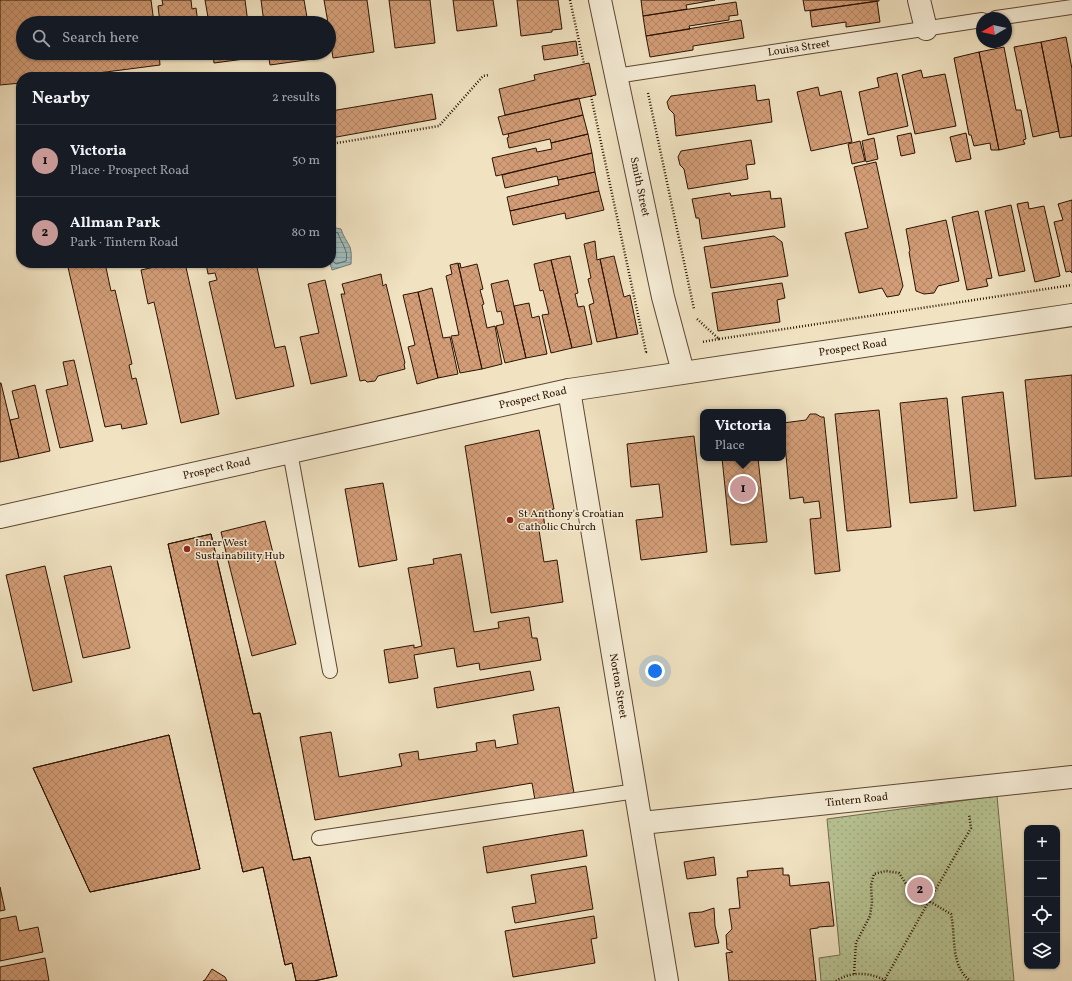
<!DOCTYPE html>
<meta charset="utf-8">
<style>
body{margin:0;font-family:Vollkorn,serif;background:#242831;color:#f1f3f6}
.controls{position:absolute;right:12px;bottom:12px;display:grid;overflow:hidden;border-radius:8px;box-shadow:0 1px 3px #0004}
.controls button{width:36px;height:36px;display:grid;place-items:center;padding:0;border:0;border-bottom:1px solid #363941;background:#171b24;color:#f1f3f6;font:20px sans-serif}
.compass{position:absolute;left:976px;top:12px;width:36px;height:36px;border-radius:50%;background:#171b24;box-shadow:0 1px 3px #0004;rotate:261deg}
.you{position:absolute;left:655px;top:671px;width:14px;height:14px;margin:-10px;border:3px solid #fff;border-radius:50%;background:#1a73e8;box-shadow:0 0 0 6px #1a73e833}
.badge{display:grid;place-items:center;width:26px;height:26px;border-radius:50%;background:#c59692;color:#111;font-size:13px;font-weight:700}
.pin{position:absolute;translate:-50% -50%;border:2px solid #fff;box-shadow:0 1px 4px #0006}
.popup{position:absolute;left:700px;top:409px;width:86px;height:52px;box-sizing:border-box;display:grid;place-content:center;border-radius:8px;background:#171b24;filter:drop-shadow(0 1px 3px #0005);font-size:13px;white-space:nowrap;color:#9ea1a6}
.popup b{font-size:15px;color:#f1f3f6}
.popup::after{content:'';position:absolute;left:50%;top:100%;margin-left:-8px;border:8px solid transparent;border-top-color:#171b24}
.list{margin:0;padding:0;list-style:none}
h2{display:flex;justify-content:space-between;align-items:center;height:52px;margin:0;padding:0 16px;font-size:17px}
h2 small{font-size:13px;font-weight:400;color:#9ea1a6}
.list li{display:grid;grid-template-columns:26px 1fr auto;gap:12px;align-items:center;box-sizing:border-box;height:72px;padding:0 16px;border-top:1px solid #363941}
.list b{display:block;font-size:15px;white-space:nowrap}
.list p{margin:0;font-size:13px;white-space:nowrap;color:#9ea1a6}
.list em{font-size:13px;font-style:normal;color:#9ea1a6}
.icon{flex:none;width:22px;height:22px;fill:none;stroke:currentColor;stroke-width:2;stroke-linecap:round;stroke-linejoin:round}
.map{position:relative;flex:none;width:1072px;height:981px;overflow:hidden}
.search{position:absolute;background:#171b24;box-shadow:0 1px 3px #0004;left:16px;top:16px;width:320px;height:44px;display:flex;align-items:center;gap:10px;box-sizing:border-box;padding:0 14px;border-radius:22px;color:#9ea1a6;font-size:15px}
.panel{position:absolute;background:#171b24;box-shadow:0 1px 3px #0004;left:16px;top:72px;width:320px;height:196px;border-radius:16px}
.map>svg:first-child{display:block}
.park{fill:url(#park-dots);stroke:#716c4b}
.water{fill:url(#water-rules);stroke:#707872}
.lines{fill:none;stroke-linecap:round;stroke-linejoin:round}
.shore{stroke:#646860;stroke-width:1}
.building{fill:url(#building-cross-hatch);stroke:#2a1302}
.service-casing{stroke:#5c4732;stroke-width:16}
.minor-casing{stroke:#5c4732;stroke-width:24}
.tertiary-casing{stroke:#5c4732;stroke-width:24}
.path{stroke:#2a1302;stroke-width:2.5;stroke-dasharray:1 2;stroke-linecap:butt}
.service{stroke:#f6edd7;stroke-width:14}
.minor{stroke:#f6edd7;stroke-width:22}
.tertiary{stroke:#f6edd7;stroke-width:22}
.poi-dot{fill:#8f2418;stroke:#f6edd7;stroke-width:1.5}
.labels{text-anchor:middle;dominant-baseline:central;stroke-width:3;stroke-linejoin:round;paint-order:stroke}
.street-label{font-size:11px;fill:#2a1302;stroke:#f6edd7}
.poi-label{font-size:11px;fill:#2a1302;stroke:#f6edd7;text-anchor:start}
</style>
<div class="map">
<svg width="1072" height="981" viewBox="0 0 1072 981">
<defs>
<pattern id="park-dots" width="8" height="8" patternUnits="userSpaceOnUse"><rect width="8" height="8" fill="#b8c494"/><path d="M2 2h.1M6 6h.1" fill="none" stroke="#9ea87e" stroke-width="1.8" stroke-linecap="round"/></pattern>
<pattern id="water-rules" width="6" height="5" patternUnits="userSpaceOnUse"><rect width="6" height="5" fill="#9ebcbd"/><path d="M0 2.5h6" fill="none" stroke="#88a1a1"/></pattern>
<pattern id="building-cross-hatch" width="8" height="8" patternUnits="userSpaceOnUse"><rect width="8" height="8" fill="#d29d77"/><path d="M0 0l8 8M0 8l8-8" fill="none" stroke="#b48665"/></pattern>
</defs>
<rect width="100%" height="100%" fill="#f1e3c2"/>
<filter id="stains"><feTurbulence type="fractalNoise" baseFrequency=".005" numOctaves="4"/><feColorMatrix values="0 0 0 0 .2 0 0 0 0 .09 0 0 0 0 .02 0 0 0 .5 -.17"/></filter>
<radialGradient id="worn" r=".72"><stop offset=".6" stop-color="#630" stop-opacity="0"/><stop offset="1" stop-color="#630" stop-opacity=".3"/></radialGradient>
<path class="park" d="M997 796 1014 981H821L819 958 840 955 827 819Z"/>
<path class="water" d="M331 227 341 229C343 236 347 241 350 247 352 253 351 259 351 264L332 270 330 263Z"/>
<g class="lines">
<path class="shore" d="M331 231 338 233C341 243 349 251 346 261L336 264 331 259"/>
</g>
<path class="building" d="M0 0H151L154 23H23V53H159L160 65 67 77H21V83L0 85Z
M162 0H191L192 9 196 8 198 23H160L158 6 163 5Z
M205 0H245L248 23H209Z
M261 0H304L308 23H264Z
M324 0H367L374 52 333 58 329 33V23H328Z
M389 0H430L435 43 395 48Z
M453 0H493L497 26 457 31Z
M517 0H558L562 29 552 30V32L521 36Z
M641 0H715L686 5 687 9 643 16Z
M803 0H879V1L805 11Z
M877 1 880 22 846 27V22L812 27 810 11Z
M736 2 738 15 729 16V20L689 26 690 29 646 36 643 16Z
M741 20 744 38 693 46V50L650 57 646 36Z
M1066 37 1072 69V136L1060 138 1041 42Z
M576 41 578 55 544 60 542 46Z
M1041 42 1059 131 1033 137 1014 47Z
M1004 47 1016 110H1021L1026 139 1023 140 1025 144 999 150 979 52Z
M979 52 999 150H991L990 143 974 146 971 135H969L954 58Z
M213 53H252V58L214 63Z
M268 53H312L313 59 270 65Z
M589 63 596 95 505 115 499 89 535 80 534 75Z
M921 70 923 78 945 74 956 126 915 134 902 75Z
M897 73 908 126 868 135 859 92 879 87 877 78Z
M755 85 757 101 769 99 772 122 676 136 674 114 669 109 667 102 671 96Z
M818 87 820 96 841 91 852 142 811 151 797 92Z
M432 94 436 119 331 138V111Z
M579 98 583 115 503 135 498 117Z
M583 115 588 134 551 143 550 139 509 148 507 138 509 137 508 134Z
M911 133 915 153 901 156 897 136Z
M966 133 971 159 956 162 950 137Z
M588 134 592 153 496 176 492 158 536 148 537 152 552 149 551 143Z
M874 138 878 159 866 162 862 141Z
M751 140 755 164 746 165 748 179 688 189 684 169 680 165 678 157 681 151Z
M860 141 865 161 852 164 848 144Z
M592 153 595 172 558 180 557 176 505 188 502 175Z
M876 162 903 286 899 295 887 297 882 288 859 293 845 233 868 228 854 167Z
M595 172 599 191 510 211 507 197 559 185 558 180Z
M599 191 604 210 566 219 565 213 513 225 510 211Z
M770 191 771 199 781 198 785 227 702 239 699 218H696L692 199 730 193 731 196Z
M1072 200V273L1070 271 1066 272 1054 222 1063 220 1058 204Z
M1028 202 1029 209 1044 206 1060 276 1035 282 1017 204Z
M1011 205 1025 271 999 276 985 211Z
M978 211 992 278 986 279 988 286 967 290 952 217Z
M946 220 959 281 938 286 934 293 924 294 916 291 909 252 910 251 906 229Z
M774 236 782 242 788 276 711 288 704 247Z
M595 241 597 260 600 259 617 338 597 342 589 305 594 303 588 279 591 278 584 244Z
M570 256 578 293 575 294 578 307 584 306 592 344 572 348 551 260Z
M614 256 624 297 630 295 638 334 617 338 600 259Z
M551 260 572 348 551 353 542 315 549 314 543 290 540 291 534 264Z
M67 263H105L111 291 115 290 132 364 129 365 132 379 136 378 147 424 122 429 121 424 105 427Z
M172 263H185L219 414 181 423 154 302 148 304 141 270Z
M206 263H256L275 348 285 346 294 386 236 399 209 282 217 280 215 273 208 274Z
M458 263 482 369 460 373 451 336 459 335 446 276 452 274 450 265Z
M460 263 461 268 477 264 483 289 480 290 484 304 482 305 487 328 495 326 502 364 482 369 458 264Z
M381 274 383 286 386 284 405 363 404 364 405 369 378 376 375 381 367 382 365 380 360 381 341 294H345L342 284Z
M325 280 347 376 311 384 300 337 319 333 308 284Z
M508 280 526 358 505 363 496 326 504 324 501 311 497 312 491 284Z
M782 283 785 298 777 300 780 322 718 331 712 293Z
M432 288 443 338 450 337 458 374 438 378 418 292Z
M418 292 438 378 417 384 408 347 415 345 403 295Z
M529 303 532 318 539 316 547 354 526 358 514 306Z
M74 360 93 441 60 448 46 390 68 385 63 362Z
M1072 375V476L1035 479 1025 380Z
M0 383H1L19 458 0 462Z
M35 385 50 451 19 458 10 420 19 418 12 391Z
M1003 392 1016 506 974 511 962 397Z
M947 398 957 498 910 503 900 403Z
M879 410 891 527 847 531 835 414Z
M810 414H816L821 417H824L840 571 815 574 810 519 821 518 819 501 804 503 803 497 790 499 783 423 806 420Z
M539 430 554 509 543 511 545 529 539 530 544 562 557 560 563 602 491 613 465 446Z
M694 436 707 552 641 560 636 520 663 517 659 484 631 487 627 444Z
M722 458H758L767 542 731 545Z
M383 483 397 560 359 567 345 489Z
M265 521 296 644 252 656 221 532Z
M211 534 253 714 260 713 293 860 310 857 337 976 314 981H296L292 963 285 965 263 867 243 872 168 544Z
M211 534 253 714 260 713 293 860 310 857 337 976 314 981H296L292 963 285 965 263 867 243 872 168 544Z
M461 554 474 632 499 628 498 622 529 617 532 638H537L541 660 480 670 479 663 457 667 454 648 414 655 418 678 389 683 384 650 414 645V648L422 646 408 568 434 564 433 559Z
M45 566 72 682 33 691 6 575Z
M111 566 130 648 83 658 64 576Z
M530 671 534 690 437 708 434 688Z
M559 707 574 793 535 800 532 783 315 820 300 737 331 732 339 777 402 766 399 754 418 751 419 760 477 751 476 743 495 740 496 748 518 744 513 715Z
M169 735 200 869 90 892 33 768Z
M169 735 200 869 90 892 33 768Z
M583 830 587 856 487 873 483 847Z
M714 857 716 875 687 879 684 862Z
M586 866 593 909 515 923 512 907 536 903 531 875Z
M783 868V875H789L790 886 829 882 834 926 818 927V928L810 929 816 981H729L726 953 733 952 727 949 726 935 732 929 729 909 740 908 737 878 748 877 747 871Z
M0 887 5 910 0 911Z
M714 908 715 926 719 943 695 947 689 913 702 912Z
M16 916 19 931 38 927 43 952 0 961V919Z
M594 916 597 938 591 939 595 963 513 977 505 931Z
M45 958 49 981H0V967Z
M212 969 225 977 227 981H203L205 980Z"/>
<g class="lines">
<defs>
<g id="service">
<path d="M996 18 1072 7"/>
<path id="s1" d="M616 76 982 20"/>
<path d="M290 452 330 671"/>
<path d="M319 838 636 791"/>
</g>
<g id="minor">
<path id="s2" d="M600 0 663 297 683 372"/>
<path d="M919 0 926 29"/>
<path id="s3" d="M569 390 667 981"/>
<path id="s4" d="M642 823 1072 777"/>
</g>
<g id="tertiary">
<path id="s5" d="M0 517 569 390 1072 315"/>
</g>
</defs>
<use href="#service" class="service-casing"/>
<use href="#minor" class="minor-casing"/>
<use href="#tertiary" class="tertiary-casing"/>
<path class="path" d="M570 0 584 64
M648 93 694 309
M591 96 646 352H644
M331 144 439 126 483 76 489 75
M697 319 719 339 702 342
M719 339 1072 285
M854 974 856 943 870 916 872 902 871 885 874 874 886 871 899 873 908 887 929 901 971 828 969 814
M836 981C850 971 871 972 886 981
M884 981 929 901 951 914C956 937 950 965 970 981"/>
<use href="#service" class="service"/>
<use href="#minor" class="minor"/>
<use href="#tertiary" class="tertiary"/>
</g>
<g class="poi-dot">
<circle cx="510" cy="520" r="4"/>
<circle cx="187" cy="549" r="4"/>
</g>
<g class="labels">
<g class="street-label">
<text stroke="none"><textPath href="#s1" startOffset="185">Louisa Street</textPath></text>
<text stroke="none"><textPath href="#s2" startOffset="191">Smith Street</textPath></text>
<text stroke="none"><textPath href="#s5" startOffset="870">Prospect Road</textPath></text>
<text stroke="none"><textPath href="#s5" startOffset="546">Prospect Road</textPath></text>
<text stroke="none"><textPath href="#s5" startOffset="222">Prospect Road</textPath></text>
<text stroke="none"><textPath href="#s3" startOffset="300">Norton Street</textPath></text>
<text stroke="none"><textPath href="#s4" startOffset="216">Tintern Road</textPath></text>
</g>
<g class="poi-label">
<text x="518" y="514">St Anthony's Croatian<tspan x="518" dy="13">Catholic Church</tspan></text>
<text x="195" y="543">Inner West<tspan x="195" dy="13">Sustainability Hub</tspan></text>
</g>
</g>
<rect width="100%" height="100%" filter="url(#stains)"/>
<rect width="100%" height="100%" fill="url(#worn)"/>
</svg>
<div class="controls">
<button>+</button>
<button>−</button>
<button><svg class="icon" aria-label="locate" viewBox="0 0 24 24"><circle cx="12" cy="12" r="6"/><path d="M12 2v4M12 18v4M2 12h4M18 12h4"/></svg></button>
<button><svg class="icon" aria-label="layers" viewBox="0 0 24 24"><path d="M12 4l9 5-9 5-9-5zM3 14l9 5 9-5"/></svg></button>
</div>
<svg class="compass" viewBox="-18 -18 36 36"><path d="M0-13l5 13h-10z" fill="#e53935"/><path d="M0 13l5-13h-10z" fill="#9ea1a6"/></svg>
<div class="you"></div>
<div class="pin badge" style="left:743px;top:489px">1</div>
<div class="popup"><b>Victoria</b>Place</div>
<div class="pin badge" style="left:920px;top:890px">2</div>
<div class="search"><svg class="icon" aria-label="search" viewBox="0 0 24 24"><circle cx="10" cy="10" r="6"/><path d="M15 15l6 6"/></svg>Search here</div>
<section class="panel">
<h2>Nearby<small>2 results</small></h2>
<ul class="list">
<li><span class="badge">1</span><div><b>Victoria</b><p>Place · Prospect Road</p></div><em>50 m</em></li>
<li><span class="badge">2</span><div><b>Allman Park</b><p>Park · Tintern Road</p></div><em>80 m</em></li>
</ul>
</section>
</div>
